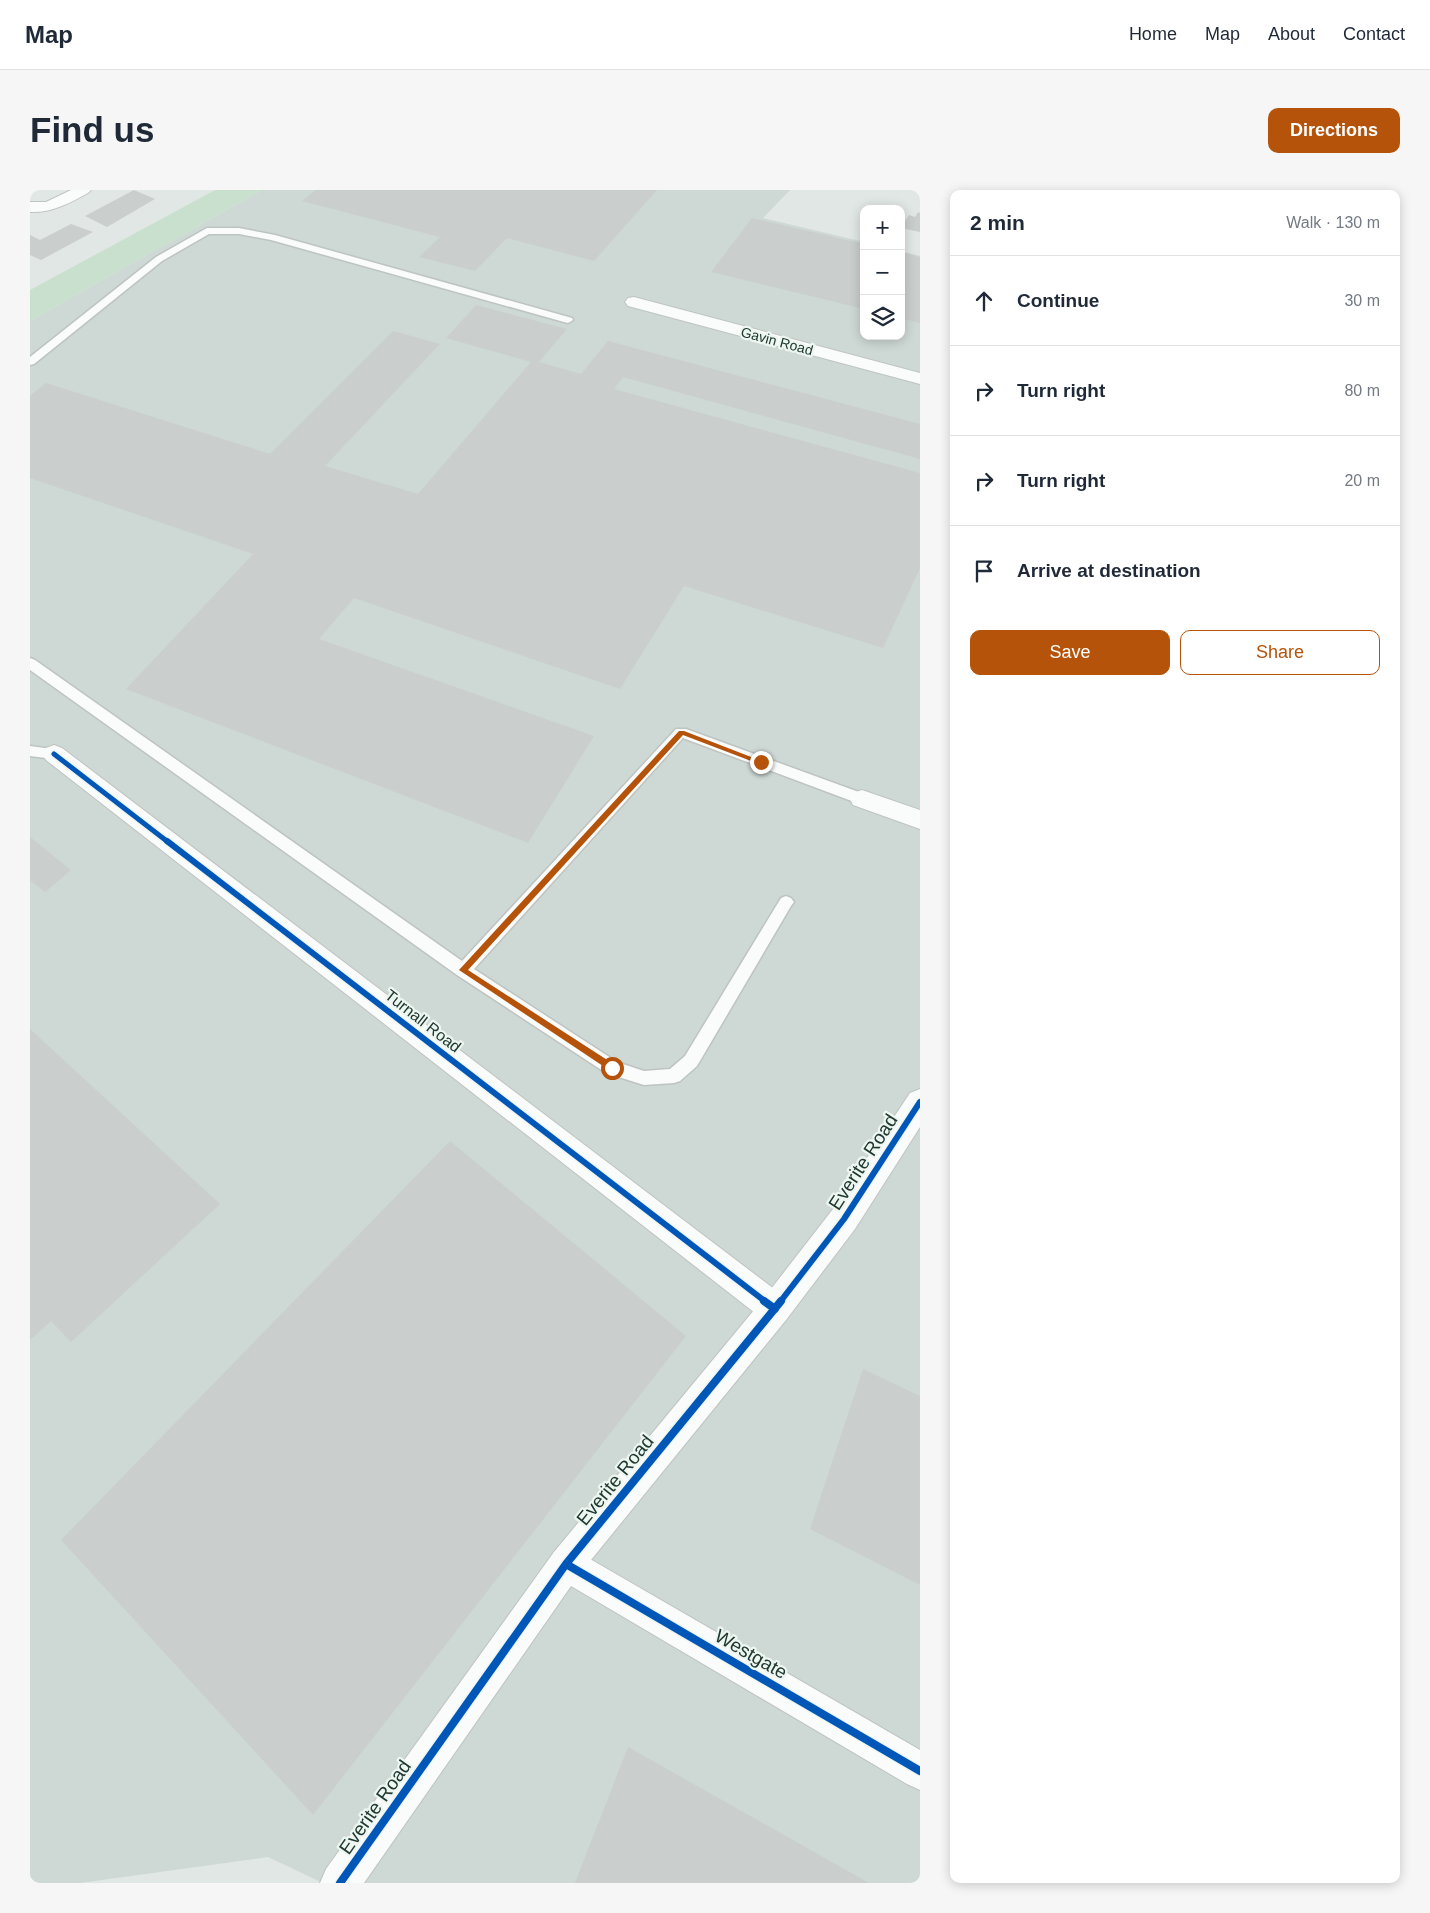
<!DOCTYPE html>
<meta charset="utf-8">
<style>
body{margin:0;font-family:Arial,sans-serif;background:#f6f6f7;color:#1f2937}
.controls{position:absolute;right:15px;top:15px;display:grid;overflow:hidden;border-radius:10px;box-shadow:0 2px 12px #0003}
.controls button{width:45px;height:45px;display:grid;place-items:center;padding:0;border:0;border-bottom:1px solid #e0e1e3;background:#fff;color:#1f2937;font:25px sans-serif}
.stop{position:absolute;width:15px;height:15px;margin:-11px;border:4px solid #b45309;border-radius:50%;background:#fff}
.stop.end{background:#b45309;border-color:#fff;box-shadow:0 1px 5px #0008}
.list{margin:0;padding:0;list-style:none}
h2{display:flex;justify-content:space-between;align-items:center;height:65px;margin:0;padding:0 20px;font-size:21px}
h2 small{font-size:16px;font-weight:400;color:#747a83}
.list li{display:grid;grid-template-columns:32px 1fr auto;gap:15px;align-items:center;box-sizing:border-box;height:90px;padding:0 20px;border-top:1px solid #e0e1e3}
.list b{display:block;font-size:19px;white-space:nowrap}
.list em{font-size:16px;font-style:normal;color:#747a83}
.actions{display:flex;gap:10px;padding:15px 20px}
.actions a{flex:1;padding:11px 0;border:1px solid #b45309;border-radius:10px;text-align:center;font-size:18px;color:#b45309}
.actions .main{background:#b45309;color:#fff}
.icon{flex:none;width:28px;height:28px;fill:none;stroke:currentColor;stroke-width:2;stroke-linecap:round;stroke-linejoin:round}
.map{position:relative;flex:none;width:890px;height:1693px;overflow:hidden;border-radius:10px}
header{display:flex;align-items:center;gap:30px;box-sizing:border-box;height:70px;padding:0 25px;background:#fff;border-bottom:1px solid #e0e1e3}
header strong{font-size:24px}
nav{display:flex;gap:28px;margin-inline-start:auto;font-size:18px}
.intro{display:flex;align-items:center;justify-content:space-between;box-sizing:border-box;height:120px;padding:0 30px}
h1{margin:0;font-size:35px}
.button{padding:12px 22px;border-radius:10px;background:#b45309;color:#fff;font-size:18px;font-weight:700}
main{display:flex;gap:30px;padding:0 30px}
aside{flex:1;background:#fff;border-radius:10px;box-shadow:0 2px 12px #0003}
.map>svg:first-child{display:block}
.built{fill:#ced8d4}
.green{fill:#c9e0cf}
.building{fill:#cacfcd}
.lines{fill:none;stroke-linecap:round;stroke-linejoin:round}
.service-casing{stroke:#bec4c1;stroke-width:3}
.minor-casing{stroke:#bec4c1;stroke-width:2}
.tertiary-casing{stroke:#bec4c1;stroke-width:2}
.service{fill:#fafbfb;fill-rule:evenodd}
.minor{fill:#fafbfb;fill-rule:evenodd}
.tertiary{fill:#fafbfb;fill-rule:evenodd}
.cycleway-far2-casing{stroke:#eef6f2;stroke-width:8}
.cycleway-far1-casing{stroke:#eef6f2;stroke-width:9}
.cycleway-casing{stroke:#eef6f2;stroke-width:11}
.cycleway-far2{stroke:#0057b8;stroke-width:5}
.cycleway-far1{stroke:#0057b8;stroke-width:6}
.cycleway{stroke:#0057b8;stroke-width:8}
.route{fill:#b45309}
.labels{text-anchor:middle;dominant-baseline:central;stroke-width:4.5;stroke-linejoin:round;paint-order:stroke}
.far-street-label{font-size:14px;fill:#203931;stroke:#eef6f2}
.street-label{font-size:16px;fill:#203931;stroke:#eef6f2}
.near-street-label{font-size:19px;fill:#203931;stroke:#eef6f2}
</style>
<header>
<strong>Map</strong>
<nav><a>Home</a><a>Map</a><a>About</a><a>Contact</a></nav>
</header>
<div class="intro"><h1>Find us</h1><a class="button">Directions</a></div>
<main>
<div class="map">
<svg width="890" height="1693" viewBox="0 0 890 1693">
<rect width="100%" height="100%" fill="#e1e7e4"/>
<path class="built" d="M232 0H760L733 28 834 52V146H871V61L890 66V1693H293L238 1667 50 1693H0V131Z"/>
<path class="green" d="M185 0H232L0 131V100Z"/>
<path class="building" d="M104 0 125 9 77 37 55 26Z
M286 0H627L564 71 477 48 445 81 389 67 410 47 272 11Z
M888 22 890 23V42L871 38 879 25 885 27Z
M722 28 834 54V119L681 82Z
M41 34 63 42 11 70 0 65V45L10 50Z
M871 62 890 67V133L871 128Z
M446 115 537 139 509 172 551 184 578 151 890 234V269L593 187 584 199 890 283V378L853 458 654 396 590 499 324 408 289 449 564 546 498 653 96 499 223 364 0 288V206L16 193 240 264 363 141 410 154 295 276 388 304 501 172 416 148Z
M0 647 41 680 15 702 0 690Z
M0 839 190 1014 41 1152 21 1131 0 1150Z
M420 951 656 1146 283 1625 31 1350Z
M833 1179 890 1206V1395L780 1339Z
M598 1557 839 1693H545Z"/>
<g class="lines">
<defs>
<path id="service" d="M177 38H209L245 45 542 128 543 130 538 133 534 132 241 50 209 44H179L132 71 4 174 0 175V167L126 67Z
M0 468 5 470 432 771 646 539H656L837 605 839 609 837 613 832 614 827 613 653 548 444 779 587 872 614 881 640 879 655 866 751 708 756 706 761 708 764 712 761 716 667 876 650 891 644 893 614 895 576 883 427 785 0 480Z
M0 556 29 560 31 564 29 568 24 569 0 566Z"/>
<path id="minor" d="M41 0H61L58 3C40 13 22 23 0 22V12H16Z
M604 107 890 183V194L598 116 595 112 598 108Z
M24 555 32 558 756 1108 761 1119 756 1130 745 1134 734 1130 16 570 12 564 16 558Z
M832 600 890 620V639L823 615 820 609 823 603Z
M536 1356 548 1362 890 1560V1600L877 1594 524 1386 518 1374 524 1362Z"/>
<path id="tertiary" d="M890 899V937L825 1039 756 1130 548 1386 334 1693H290L296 1679 524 1362 734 1108 803 1019 880 903Z"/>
</defs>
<use href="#service" class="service-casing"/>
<use href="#minor" class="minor-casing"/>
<use href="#tertiary" class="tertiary-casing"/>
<use href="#service" class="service"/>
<use href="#minor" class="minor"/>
<use href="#tertiary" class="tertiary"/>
<defs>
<path id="cycleway-far2" d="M24 564 138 652"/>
<path id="cycleway-far1" d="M137 651 736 1112
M750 1112 814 1029 890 912"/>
<path id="cycleway" d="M734 1111 745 1119
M536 1374 890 1581
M310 1693 536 1374 751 1111"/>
</defs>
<use href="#cycleway-far2" class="cycleway-far2-casing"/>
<use href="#cycleway-far1" class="cycleway-far1-casing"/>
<use href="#cycleway" class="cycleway-casing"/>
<use href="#cycleway-far2" class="cycleway-far2"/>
<use href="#cycleway-far1" class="cycleway-far1"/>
<use href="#cycleway" class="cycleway"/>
</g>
<path class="route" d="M649 541H654L734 572 729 574 653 545 438 780 585 875V881L582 882 429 780Z"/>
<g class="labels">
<g class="far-street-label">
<text transform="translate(747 151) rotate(15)">Gavin Road</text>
</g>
<g class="street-label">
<text transform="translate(393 831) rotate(38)">Turnall Road</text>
</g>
<g class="near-street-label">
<text transform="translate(833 972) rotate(-57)">Everite Road</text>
<text transform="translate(585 1290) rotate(-51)">Everite Road</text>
<text transform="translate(721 1464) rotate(30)">Westgate</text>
<text transform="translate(345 1617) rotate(-55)">Everite Road</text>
</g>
</g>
</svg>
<div class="controls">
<button>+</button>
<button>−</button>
<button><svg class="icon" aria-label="layers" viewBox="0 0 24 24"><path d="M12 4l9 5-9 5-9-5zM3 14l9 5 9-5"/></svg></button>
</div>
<div class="stop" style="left:582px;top:878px"></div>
<div class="stop end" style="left:731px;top:572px"></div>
</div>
<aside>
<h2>2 min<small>Walk · 130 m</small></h2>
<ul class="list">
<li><svg class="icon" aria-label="ahead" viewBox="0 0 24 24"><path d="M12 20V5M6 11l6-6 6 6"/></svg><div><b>Continue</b></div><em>30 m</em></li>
<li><svg class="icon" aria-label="right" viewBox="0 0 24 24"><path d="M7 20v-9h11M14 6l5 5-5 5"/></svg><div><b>Turn right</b></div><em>80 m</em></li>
<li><svg class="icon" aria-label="right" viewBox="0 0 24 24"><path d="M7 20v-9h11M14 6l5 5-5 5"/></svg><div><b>Turn right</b></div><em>20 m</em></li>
<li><svg class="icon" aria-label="arrive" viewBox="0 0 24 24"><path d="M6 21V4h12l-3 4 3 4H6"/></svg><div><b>Arrive at destination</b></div></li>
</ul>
<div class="actions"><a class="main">Save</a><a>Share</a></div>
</aside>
</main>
